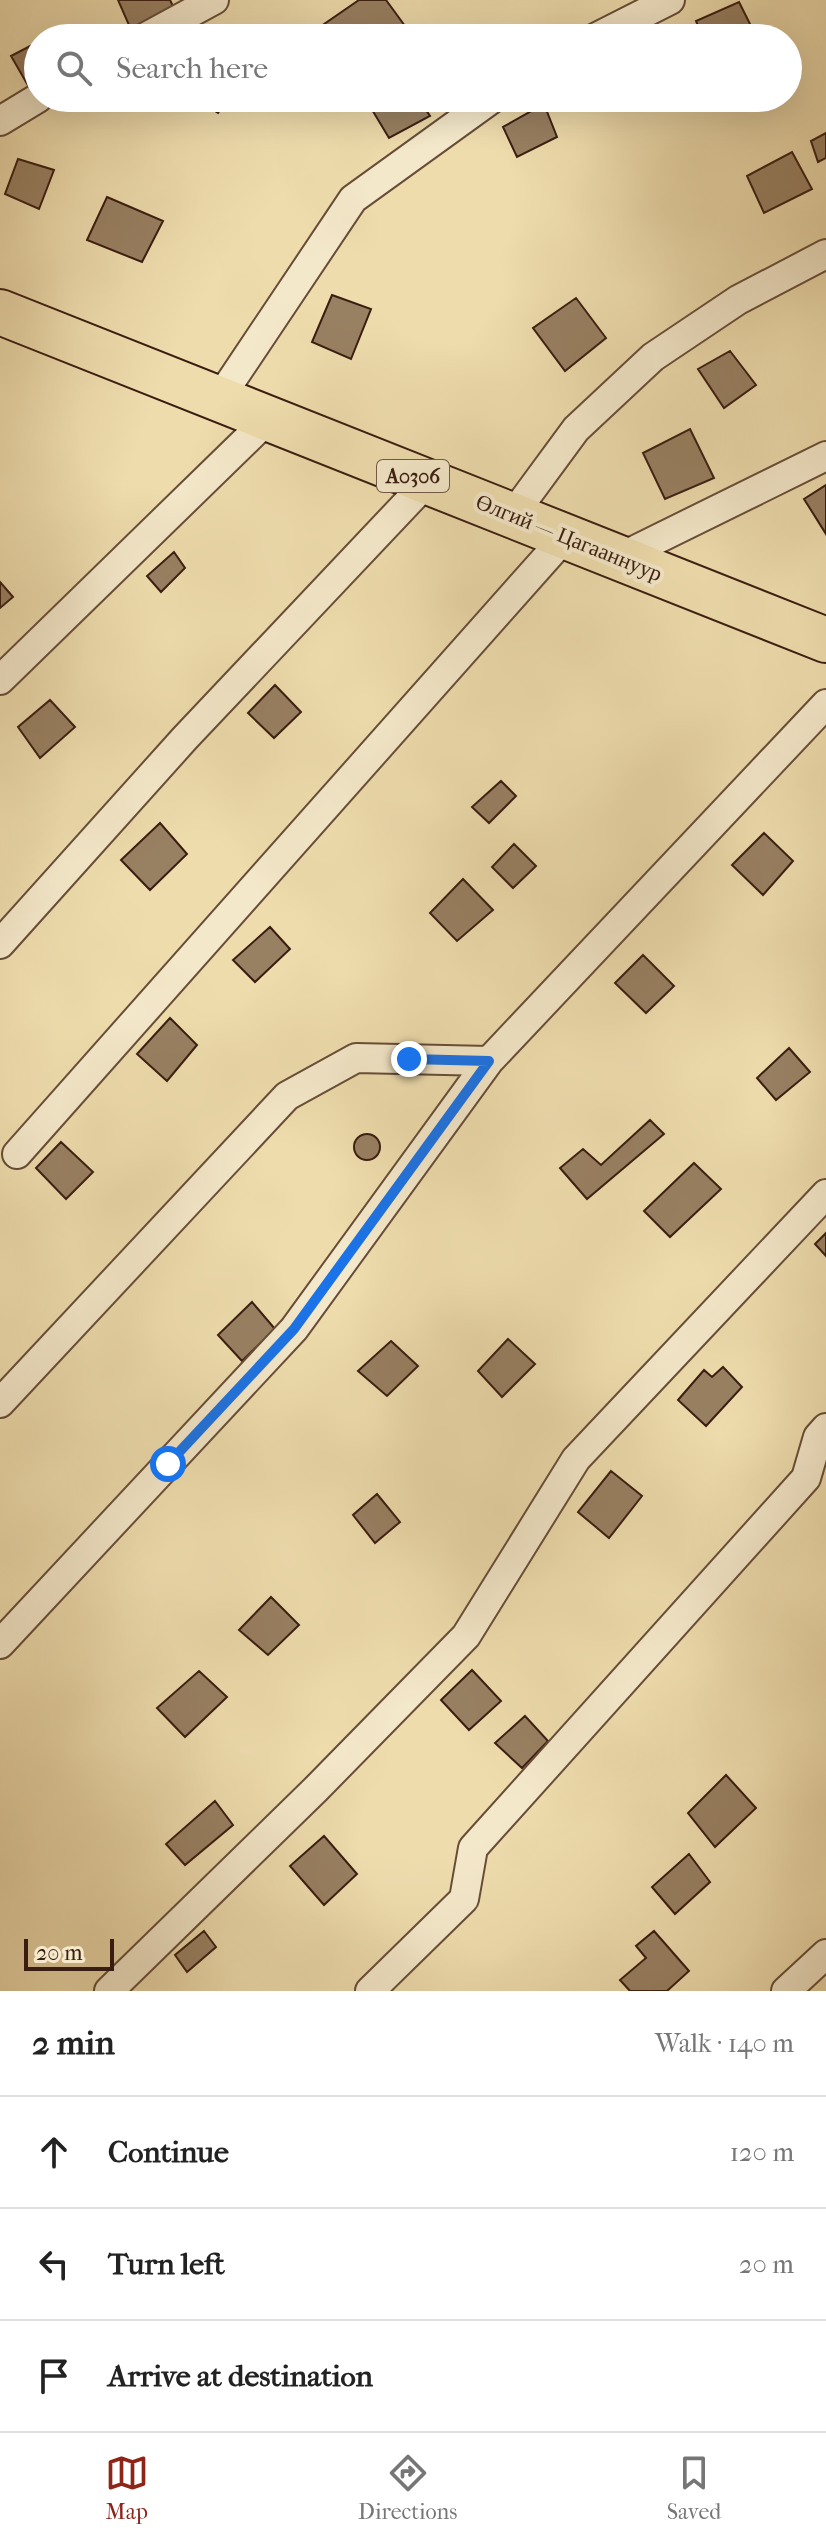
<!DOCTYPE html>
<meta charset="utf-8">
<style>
body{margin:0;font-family:"IM FELL French Canon",serif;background:#f6f6f6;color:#222}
.scale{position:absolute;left:24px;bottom:20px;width:90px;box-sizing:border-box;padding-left:8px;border:4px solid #3a1d11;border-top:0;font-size:22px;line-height:28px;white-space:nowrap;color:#3a1d11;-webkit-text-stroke:6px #f4e8ca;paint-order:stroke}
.stop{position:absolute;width:24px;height:24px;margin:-18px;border:6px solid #1a73e8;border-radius:50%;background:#fff}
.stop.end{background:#1a73e8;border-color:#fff;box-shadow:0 2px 8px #0008}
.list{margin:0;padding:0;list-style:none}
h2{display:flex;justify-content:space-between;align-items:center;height:104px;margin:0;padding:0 32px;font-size:34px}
h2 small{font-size:26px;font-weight:400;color:#767676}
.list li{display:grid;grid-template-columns:52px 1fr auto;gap:24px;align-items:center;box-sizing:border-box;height:112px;padding:0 32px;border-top:2px solid #e0e0e0}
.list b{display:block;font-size:30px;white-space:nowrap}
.list em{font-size:26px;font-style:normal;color:#767676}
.icon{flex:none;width:44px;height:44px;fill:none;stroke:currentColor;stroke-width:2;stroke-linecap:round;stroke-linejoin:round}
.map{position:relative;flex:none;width:826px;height:1991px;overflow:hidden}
.search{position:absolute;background:#fff;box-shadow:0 8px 32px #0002;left:24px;right:24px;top:24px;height:88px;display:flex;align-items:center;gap:20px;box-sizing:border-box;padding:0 28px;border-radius:44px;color:#767676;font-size:30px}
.sheet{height:440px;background:#fff}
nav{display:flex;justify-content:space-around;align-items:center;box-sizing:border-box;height:112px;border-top:2px solid #e0e0e0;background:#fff;font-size:22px;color:#767676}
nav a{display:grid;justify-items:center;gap:4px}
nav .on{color:#8f2418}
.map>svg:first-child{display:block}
.building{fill:#988062;stroke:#3a1d11;stroke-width:2}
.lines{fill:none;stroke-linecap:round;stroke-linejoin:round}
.minor-casing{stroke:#674d38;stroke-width:32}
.trunk-casing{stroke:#3a1d11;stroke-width:48}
.minor{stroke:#f4e8ca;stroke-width:28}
.trunk{stroke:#eedcad;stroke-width:44}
.route{stroke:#1a73e8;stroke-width:10}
.labels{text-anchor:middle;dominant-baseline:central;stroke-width:8;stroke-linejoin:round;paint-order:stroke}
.shield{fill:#f4e8ca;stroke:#725a48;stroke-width:2}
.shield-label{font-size:20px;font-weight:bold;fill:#3a1d11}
.street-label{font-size:22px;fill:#3a1d11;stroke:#f4e8ca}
</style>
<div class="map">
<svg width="826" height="1991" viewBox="0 0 826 1991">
<rect width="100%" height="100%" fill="#eedcad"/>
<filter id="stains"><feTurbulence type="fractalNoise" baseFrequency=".0025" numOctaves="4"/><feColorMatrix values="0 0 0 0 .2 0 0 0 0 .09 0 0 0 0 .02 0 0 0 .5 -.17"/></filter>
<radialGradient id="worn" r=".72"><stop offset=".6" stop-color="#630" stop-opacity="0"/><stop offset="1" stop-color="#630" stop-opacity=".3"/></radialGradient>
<path class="building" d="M118 0H170L175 10 132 32Z
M359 0H386L405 26 387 38H319L314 31Z
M739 2 757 38H703L696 21Z
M62 30 66 38H45Z
M38 42V85L30 89 11 56Z
M195 98H229L218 113Z
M365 98H395L400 105 418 98 430 116 389 138Z
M544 104 557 137 517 157 503 127Z
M826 133V158L818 162 811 141Z
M792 152 812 189 764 213 747 176Z
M18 159 54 170 39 209 5 194Z
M107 197 163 221 142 262 87 240Z
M332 295 371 309 351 359 312 342Z
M576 298 606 338 565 371 533 328Z
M730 351 756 385 724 408 698 369Z
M690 429 714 478 665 499 643 453Z
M826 485V534L804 499Z
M174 552 185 568 161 592 147 576Z
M0 582 13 597 0 608Z
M275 685 301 712 274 738 248 713Z
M50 700 75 727 40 758 18 727Z
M501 781 516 796 489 823 472 807Z
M160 823 187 854 150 890 121 860Z
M764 833 793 861 763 895 732 865Z
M514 844 536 866 513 888 492 867Z
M463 879 493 910 457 941 430 913Z
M270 927 290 949 255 982 233 960Z
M643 955 674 986 646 1013 615 983Z
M170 1018 197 1045 167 1081 137 1054Z
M789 1048 810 1072 776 1100 757 1078Z
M650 1120 664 1134 587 1199 560 1168 583 1149 601 1165Z
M354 1147a13 13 0 1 1 26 0a13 13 0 1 1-26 0Z
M61 1142 93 1172 66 1199 36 1168Z
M694 1163 721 1189 670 1237 644 1211Z
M826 1233V1256L815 1244Z
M252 1302 275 1329 242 1361 218 1335Z
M508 1339 535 1364 502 1397 478 1371Z
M391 1341 418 1366 387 1396 358 1371Z
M723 1367 742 1387 706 1426 678 1400 704 1370 712 1377Z
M611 1471 642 1496 609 1538 578 1512Z
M377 1494 400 1522 375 1543 353 1515Z
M271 1597 299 1625 268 1655 239 1630Z
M472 1670 501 1701 469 1730 441 1700Z
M199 1671 227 1697 185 1737 157 1708Z
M525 1716 548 1741 522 1768 495 1743Z
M726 1775 756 1808 715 1847 688 1813Z
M215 1801 233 1825 185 1865 166 1844Z
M324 1836 357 1874 324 1905 290 1866Z
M689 1854 710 1882 675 1914 652 1887Z
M204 1931 216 1947 187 1972 175 1955Z
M654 1931 689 1971 667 1991H630L620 1980 646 1958 636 1946Z"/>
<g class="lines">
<defs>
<path id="minor" d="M144 38 214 0
M595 38 670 0
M0 121 38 98
M219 399 353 199 493 98
M512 516 576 429 653 357 738 300 826 254
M619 558 826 456
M0 680 268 419
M0 944 185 738 427 482
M17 1154 565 537
M0 1403 287 1096 356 1058 489 1061
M0 1644 294 1329 489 1061 826 704
M109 1991 316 1789 466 1636 576 1459 826 1194
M370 1991 464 1899 473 1848 806 1478 818 1437 826 1428
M786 1991 826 1954"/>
<path id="trunk" d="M0 312 826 640"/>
</defs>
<use href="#minor" class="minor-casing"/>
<use href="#trunk" class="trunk-casing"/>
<use href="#minor" class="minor"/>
<use href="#trunk" class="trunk"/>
</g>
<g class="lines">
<path class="route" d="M168 1464 294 1329 489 1061 409 1059"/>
</g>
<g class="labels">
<rect class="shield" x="377" y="460" width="72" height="32" rx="6"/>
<g class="shield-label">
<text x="413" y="476">A0306</text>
</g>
<g class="street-label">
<text transform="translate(569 538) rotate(22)">Өлгий — Цагааннуур</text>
</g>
</g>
<rect width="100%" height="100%" filter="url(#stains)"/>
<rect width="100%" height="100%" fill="url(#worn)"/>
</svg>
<div class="scale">20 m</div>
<div class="stop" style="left:168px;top:1464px"></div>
<div class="stop end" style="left:409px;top:1059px"></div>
<div class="search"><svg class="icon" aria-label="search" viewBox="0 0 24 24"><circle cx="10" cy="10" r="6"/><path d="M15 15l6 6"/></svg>Search here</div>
</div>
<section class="sheet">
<h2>2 min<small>Walk · 140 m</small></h2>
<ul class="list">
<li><svg class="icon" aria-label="ahead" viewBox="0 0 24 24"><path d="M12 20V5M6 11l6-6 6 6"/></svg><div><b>Continue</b></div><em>120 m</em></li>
<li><svg class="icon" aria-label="left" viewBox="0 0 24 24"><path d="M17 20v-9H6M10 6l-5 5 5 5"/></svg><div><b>Turn left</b></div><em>20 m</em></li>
<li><svg class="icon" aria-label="arrive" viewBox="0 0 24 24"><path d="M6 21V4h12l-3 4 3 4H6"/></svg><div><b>Arrive at destination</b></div></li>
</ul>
</section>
<nav>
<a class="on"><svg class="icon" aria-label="map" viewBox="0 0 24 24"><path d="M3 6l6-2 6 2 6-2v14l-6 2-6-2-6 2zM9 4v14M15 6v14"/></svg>Map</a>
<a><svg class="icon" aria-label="directions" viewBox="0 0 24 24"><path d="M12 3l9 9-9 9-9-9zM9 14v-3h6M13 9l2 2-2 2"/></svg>Directions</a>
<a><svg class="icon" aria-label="saved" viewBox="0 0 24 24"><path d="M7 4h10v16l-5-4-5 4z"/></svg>Saved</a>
</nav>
